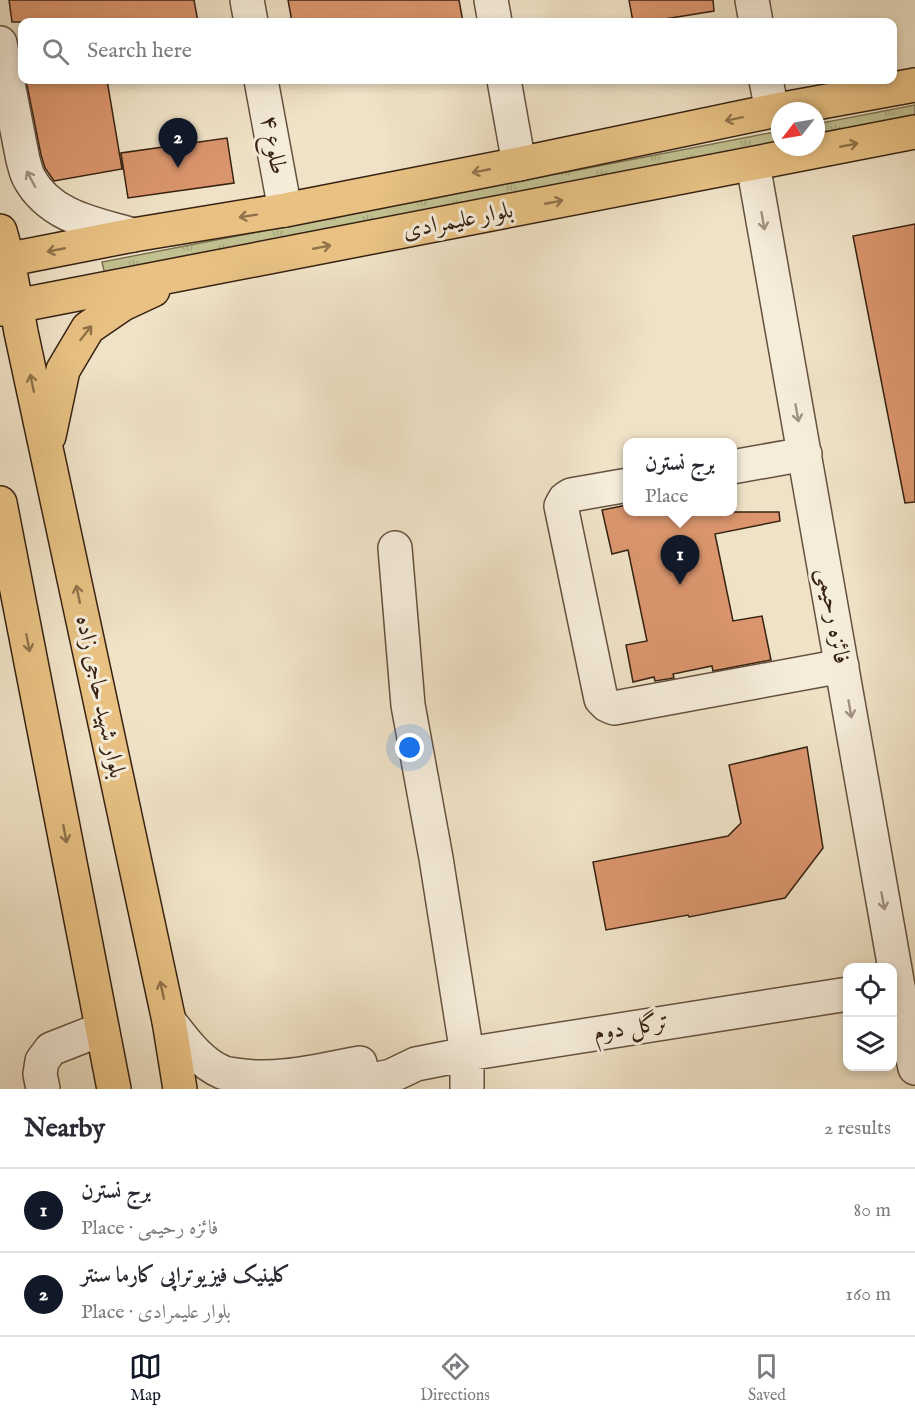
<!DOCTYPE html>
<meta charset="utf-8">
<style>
body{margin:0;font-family:"IM FELL English",Amiri,serif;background:#f7f7f7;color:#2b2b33}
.controls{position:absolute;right:18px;bottom:18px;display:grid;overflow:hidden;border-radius:12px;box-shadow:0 3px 9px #0003}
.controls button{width:54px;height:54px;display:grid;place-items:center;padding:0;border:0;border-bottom:2px solid #e1e1e2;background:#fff;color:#2b2b33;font:30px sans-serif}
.compass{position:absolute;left:771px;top:102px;width:54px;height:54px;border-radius:50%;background:#fff;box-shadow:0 3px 9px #0003;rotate:239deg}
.you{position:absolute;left:410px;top:748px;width:21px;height:21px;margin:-15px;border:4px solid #fff;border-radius:50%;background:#1a73e8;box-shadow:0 0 0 9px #1a73e833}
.badge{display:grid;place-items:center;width:39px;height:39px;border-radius:50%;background:#111827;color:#fff;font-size:20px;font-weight:700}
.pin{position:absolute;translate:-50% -50px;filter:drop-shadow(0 2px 3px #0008)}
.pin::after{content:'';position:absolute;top:32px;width:21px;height:18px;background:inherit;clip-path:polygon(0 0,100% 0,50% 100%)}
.popup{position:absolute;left:623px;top:438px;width:114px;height:78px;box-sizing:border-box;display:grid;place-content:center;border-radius:12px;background:#fff;filter:drop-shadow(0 2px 4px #0005);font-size:20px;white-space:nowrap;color:#7c7c81}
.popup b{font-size:22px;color:#2b2b33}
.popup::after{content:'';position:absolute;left:50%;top:100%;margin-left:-12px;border:12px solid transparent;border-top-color:#fff}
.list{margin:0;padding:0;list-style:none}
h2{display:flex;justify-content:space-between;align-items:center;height:78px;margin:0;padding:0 24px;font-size:26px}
h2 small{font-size:20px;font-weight:400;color:#7c7c81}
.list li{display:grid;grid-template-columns:39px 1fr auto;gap:18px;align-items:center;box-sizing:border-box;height:84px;padding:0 24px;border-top:2px solid #e1e1e2}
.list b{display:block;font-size:22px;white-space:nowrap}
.list p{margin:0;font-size:20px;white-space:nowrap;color:#7c7c81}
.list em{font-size:20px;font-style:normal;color:#7c7c81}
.icon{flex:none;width:33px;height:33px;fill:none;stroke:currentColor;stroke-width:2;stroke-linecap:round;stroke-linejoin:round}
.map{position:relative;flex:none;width:915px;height:1089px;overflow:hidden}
.search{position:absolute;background:#fff;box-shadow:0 3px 9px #0003;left:18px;right:18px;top:18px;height:66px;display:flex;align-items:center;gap:15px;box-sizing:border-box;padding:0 21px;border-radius:12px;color:#7c7c81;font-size:22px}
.sheet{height:246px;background:#fff}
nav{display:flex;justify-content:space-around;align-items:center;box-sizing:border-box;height:84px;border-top:2px solid #e1e1e2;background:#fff;font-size:16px;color:#7c7c81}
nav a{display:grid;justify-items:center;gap:3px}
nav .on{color:#111827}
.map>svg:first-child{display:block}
.grass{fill:url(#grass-tufts);stroke:#7c7151;stroke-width:1.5}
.building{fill:#da956d;stroke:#372212;stroke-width:1.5}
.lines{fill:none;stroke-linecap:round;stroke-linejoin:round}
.minor-casing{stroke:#65523f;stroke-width:36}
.major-casing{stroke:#372212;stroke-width:36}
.minor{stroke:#f5ecda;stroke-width:33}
.major{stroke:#e8c183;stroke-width:33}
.oneway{stroke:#90724a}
.oneway2{stroke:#a09180}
.labels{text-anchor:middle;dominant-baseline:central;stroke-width:6;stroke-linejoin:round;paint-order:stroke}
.street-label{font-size:24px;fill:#372212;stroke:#f5ecda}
</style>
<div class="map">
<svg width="915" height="1089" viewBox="0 0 915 1089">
<defs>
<pattern id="grass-tufts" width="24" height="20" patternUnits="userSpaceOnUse" patternTransform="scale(1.5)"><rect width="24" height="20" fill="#c1c090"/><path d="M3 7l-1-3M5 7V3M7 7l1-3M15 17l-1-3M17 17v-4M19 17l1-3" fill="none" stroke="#a6a57b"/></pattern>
</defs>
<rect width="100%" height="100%" fill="#efe2c6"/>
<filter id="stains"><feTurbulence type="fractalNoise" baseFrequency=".00333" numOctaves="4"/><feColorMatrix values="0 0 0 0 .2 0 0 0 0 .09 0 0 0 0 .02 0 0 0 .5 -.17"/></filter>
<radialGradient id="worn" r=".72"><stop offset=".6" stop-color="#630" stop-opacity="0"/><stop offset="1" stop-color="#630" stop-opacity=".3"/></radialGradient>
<path class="grass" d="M915 105V119L816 139V124Z
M780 131V146L105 275 102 262Z"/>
<path class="building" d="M9 0H194L198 22H12Z
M288 0H459L463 22H292Z
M629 0H713L714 11 646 22H633Z
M26 80H107L122 169 54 181 45 168 41 155Z
M227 138 234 183 128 198 121 153Z
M915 224V502L905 503 853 236Z
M627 505V512H779L780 521 715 534 733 621 762 616 771 660 713 671 712 666 673 674 674 678 655 681 654 677 633 682 626 645 647 641 628 550 612 554 602 510Z
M807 747 823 848 785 898 689 917 688 915 606 930 593 862 728 836 741 823 729 765Z"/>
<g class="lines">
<defs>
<path id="minor" d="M247 0 251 22
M491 0 495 22
M752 0 756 22
M0 43 23 160C25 166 26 173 29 178 50 217 95 224 133 235
M261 80 285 210
M504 80 519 164
M766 80 772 111
M753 164 898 986 915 1068
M732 467 805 454
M628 485 571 495 565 499 561 506 601 699 607 705 614 708 842 666
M395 548 408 705 436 858 467 1054V1089
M169 1021C183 1039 200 1063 222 1072 226 1074 231 1074 236 1075 277 1082 320 1070 360 1063
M43 1089 40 1074 42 1061 51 1049 102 1029
M329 1089 391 1076 416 1064 467 1054 848 994"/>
<path id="major" d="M0 231 8 260 21 332 169 1021 180 1089
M0 261 133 235 285 210 519 164 772 111 915 85
M0 309 915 132
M49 436 63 370 88 328 123 304 153 290
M0 503 114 1089"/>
</defs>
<use href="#minor" class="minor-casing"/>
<use href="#major" class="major-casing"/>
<use href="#minor" class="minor"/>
<use href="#major" class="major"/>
</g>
<defs><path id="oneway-shaft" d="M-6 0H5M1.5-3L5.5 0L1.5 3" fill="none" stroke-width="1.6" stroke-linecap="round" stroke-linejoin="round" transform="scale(1.5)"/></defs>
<g class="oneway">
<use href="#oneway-shaft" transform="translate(734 119) rotate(168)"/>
<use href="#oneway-shaft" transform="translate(849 145) rotate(-11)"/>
<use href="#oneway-shaft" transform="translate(481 171) rotate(169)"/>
<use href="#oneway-shaft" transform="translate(554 202) rotate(-11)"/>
<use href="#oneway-shaft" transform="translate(248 216) rotate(171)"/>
<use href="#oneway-shaft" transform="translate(322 247) rotate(-11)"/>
<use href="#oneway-shaft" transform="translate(56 250) rotate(169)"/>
<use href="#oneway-shaft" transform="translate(86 333) rotate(-52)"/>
<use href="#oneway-shaft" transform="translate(32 383) rotate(-102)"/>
<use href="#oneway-shaft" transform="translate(78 594) rotate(-102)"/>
<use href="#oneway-shaft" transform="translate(28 643) rotate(79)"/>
<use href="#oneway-shaft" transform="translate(65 834) rotate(79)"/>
<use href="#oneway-shaft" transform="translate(162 990) rotate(-102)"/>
</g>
<g class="oneway2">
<use href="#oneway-shaft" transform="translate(31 179) rotate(-118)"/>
<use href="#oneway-shaft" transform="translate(763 221) rotate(80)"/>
<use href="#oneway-shaft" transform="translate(797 413) rotate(80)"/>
<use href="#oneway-shaft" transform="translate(850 709) rotate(80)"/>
<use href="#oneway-shaft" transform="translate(883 901) rotate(80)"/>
</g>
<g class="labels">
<g class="street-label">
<text transform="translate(273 145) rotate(80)">طلوع ۴</text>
<text transform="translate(458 221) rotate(-11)">بلوار علیمرادی</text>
<text transform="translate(833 616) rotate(80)">فائزه رحیمی</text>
<text transform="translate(100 697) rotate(78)">بلوار شهید حاجی زاده</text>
<text transform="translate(631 1028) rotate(-9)">ترگل دوم</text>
</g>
</g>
<rect width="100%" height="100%" filter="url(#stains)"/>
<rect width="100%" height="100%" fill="url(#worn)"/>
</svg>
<div class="controls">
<button><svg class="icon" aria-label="locate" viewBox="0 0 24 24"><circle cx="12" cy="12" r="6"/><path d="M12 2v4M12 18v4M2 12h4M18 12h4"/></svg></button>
<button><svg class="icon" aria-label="layers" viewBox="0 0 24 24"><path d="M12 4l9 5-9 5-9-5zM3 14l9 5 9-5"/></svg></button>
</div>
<svg class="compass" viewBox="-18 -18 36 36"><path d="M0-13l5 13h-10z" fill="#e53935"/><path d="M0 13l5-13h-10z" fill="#7c7c81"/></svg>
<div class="you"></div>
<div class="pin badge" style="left:680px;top:585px">1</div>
<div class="popup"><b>برج نسترن</b>Place</div>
<div class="pin badge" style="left:178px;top:168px">2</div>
<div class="search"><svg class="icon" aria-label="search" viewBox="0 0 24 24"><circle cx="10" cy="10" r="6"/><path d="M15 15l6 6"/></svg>Search here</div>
</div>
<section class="sheet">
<h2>Nearby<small>2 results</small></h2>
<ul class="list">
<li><span class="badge">1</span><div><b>برج نسترن</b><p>Place · فائزه رحیمی</p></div><em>80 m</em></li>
<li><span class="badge">2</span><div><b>کلینیک فیزیوتراپی کارما سنتر</b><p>Place · بلوار علیمرادی</p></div><em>160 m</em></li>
</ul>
</section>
<nav>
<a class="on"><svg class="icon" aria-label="map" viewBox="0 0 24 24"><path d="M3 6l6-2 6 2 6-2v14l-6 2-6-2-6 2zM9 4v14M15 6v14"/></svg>Map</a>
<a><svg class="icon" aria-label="directions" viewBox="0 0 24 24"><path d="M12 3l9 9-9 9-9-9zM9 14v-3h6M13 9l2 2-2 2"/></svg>Directions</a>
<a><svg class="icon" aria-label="saved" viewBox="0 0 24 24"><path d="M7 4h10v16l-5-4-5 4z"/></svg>Saved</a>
</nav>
